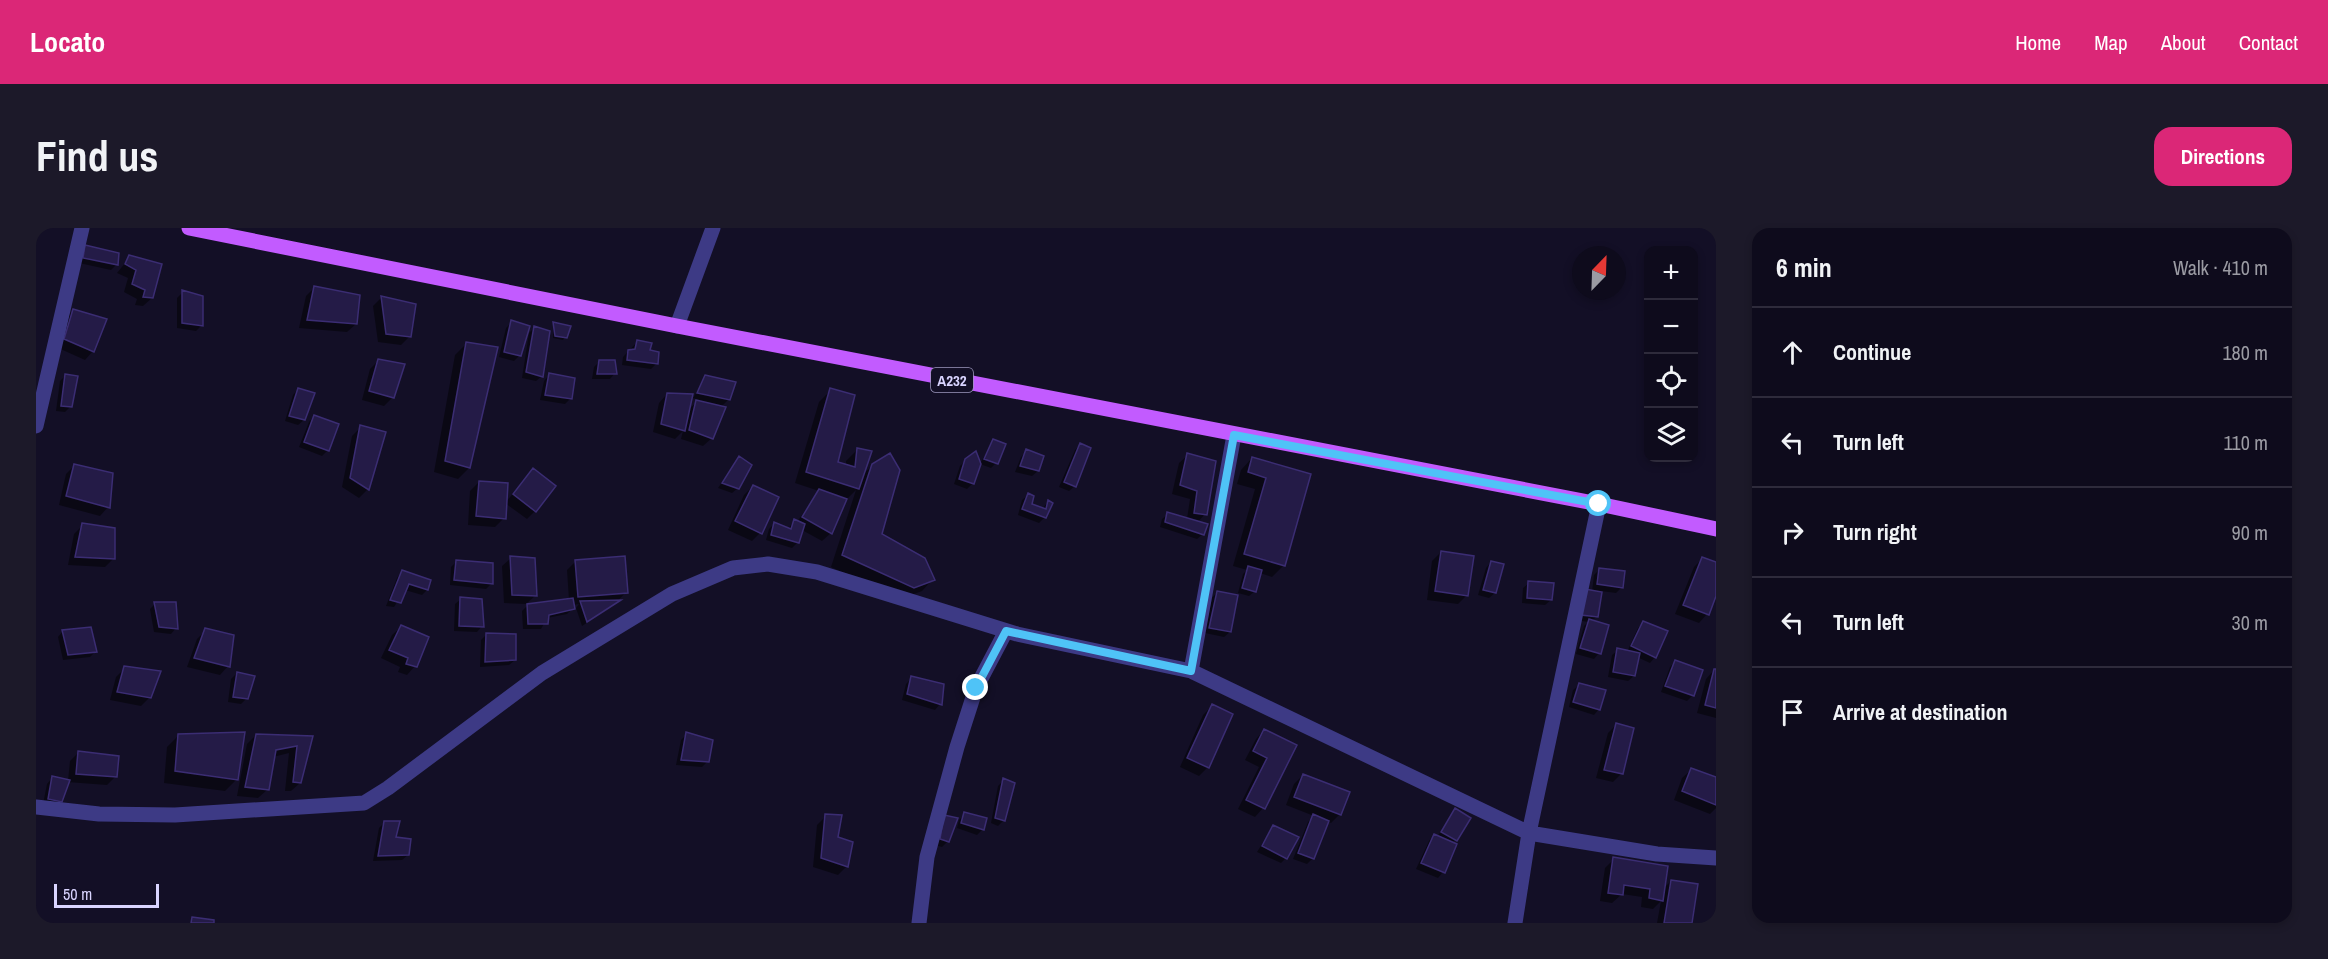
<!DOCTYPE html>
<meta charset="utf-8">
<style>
body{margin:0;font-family:"Archivo Narrow",sans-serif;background:#1c1929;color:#f1f3f6}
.controls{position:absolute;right:18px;top:18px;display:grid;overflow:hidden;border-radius:12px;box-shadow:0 3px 9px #0003}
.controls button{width:54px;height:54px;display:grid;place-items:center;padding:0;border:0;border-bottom:2px solid #2e2b3b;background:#0e0b1c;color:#f1f3f6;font:30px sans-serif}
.compass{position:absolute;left:1536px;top:18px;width:54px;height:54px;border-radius:50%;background:#0e0b1c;box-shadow:0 3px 9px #0003;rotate:23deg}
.scale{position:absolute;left:18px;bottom:15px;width:105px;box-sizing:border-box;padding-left:6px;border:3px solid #d9d4ff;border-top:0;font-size:16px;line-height:21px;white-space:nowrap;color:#d9d4ff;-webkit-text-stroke:4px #130f26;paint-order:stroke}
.stop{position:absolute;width:18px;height:18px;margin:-14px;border:4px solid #4fc3f7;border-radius:50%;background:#fff}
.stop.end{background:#4fc3f7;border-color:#fff;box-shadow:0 2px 6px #0008}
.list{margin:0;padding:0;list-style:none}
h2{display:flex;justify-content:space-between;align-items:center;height:78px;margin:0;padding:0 24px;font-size:26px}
h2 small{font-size:20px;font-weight:400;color:#9b9ba3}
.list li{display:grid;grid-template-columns:39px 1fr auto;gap:18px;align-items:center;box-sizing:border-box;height:90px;padding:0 24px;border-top:2px solid #2e2b3b}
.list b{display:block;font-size:22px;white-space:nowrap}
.list em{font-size:20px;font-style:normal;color:#9b9ba3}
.icon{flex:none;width:33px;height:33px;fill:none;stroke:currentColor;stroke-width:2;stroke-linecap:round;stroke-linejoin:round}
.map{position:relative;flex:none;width:1680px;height:695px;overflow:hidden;border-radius:18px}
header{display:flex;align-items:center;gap:36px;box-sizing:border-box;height:84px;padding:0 30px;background:#db2777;color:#fff}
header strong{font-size:28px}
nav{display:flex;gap:33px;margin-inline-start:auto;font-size:21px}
.intro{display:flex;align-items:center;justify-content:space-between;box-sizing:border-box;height:144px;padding:0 36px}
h1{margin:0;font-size:42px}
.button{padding:15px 27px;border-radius:18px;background:#db2777;color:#fff;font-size:21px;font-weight:700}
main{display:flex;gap:36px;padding:0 36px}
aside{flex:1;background:#0e0b1c;border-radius:18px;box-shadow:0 3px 9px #0003}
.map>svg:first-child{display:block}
.shadow{fill:#0007}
.building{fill:#241b47;stroke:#3b2d73;stroke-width:1.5}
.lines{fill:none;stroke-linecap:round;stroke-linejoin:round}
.minor{stroke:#3d3a85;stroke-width:15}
.major{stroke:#c25bff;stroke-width:15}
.route{stroke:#4fc3f7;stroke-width:8}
.labels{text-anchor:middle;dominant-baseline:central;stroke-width:5;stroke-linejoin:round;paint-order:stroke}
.shield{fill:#130f26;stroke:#9e99be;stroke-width:1.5}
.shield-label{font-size:15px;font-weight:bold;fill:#d9d4ff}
</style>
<header>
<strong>Locato</strong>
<nav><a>Home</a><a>Map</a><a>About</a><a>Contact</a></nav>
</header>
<div class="intro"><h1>Find us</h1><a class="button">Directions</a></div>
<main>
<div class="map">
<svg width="1680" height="695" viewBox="0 0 1680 695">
<rect width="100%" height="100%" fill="#130f26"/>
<path class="shadow" d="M44 24 81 36 75 42 43 35Z
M94 29 116 70 107 78 99 77 101 71 88 64 92 50 81 45Z
M279 59 320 96 311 104 263 100 270 68Z
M147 64 165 98 160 103 141 100V70Z
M345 70 374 108 365 117 342 114 337 78Z
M37 83 57 123 49 132 20 119 28 92Z
M476 94 484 127 478 133 463 129 470 100Z
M518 96 529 109 527 112 517 110Z
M498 100 506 148 500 153 486 150 493 105Z
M602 113 620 136 615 141 586 137 587 129Z
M430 116 433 240 422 251 398 244 419 127Z
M343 132 357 169 348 178 326 172 334 141Z
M564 133 579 145 574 151H556L558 139Z
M513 147 534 171 529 176 504 172 508 153Z
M29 148 35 178 29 184 20 183 24 153Z
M670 149 693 171 685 179 676 210 667 218 645 211 647 203 639 211 617 204 623 175 631 166 651 183 663 172 657 170Z
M262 161 268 192 262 197 249 193 257 167Z
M795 162 800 235 810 237V233L822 221 826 247 837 237 844 307 897 351 886 363 865 371 795 339 820 262 810 272 795 305 786 313 766 302 762 314 756 320 730 312 733 301 738 296 752 301 758 293 761 294 783 263 759 255 783 174Z
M278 188 292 222 286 228 263 219 273 194Z
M325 199 348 205 332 261 323 270 306 259 316 208Z
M957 213 960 235 955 240 944 236 937 255 931 261 918 256 924 238 930 232 944 236Z
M1044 217 1039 258 1033 263 1023 259 1039 222Z
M991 223 1002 243 996 248 979 244 985 229Z
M1152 227 1169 286 1161 295 1167 306 1161 311 1124 299 1126 291 1132 286 1151 291 1154 271 1136 266 1143 235Z
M703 230 702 260 696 265 682 260Z
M1216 230 1274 247 1248 337 1236 349 1224 345 1219 363 1213 368 1202 365 1207 346 1211 342 1197 338 1219 261 1201 256 1205 242Z
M39 237 72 279 64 288 23 277 30 246Z
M497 242 499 283 491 291 469 275 468 290 459 299 432 297 434 263 443 254 469 275Z
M717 258 724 305 716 313 692 302 708 267Z
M992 267 995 277 1006 281 1012 274 1009 289 1003 295 982 287 986 272Z
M47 297 78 330 69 339 32 337 38 306Z
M1405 324 1431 367 1422 376 1391 372 1396 333Z
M475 330 499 368 490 376 468 375 466 338Z
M1666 331 1680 336V363L1671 386 1663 395 1639 386 1658 339Z
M421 333 455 356 450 361 414 357 415 339Z
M540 333 590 364 578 377 546 398 540 380 543 376 537 377V380L531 386 511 390 505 401H487L486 383 491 378 533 372 531 342Z
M1455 334 1459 365 1453 370 1442 367 1450 340Z
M1564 341 1586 359 1580 365 1565 363 1561 388 1556 393 1563 425 1558 431 1540 426 1548 398 1552 394 1541 392 1556 364 1558 347Z
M366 344 391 362 386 367 369 362 358 379 350 378 361 350Z
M1493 355 1515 372 1509 377 1486 375 1487 360Z
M1181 364 1194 404 1188 409 1169 405 1176 370Z
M425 371 446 398 441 404 418 403 419 376Z
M119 376 140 400 135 406 118 404 114 381Z
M1607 395 1619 429 1614 435 1601 429 1598 448 1592 453 1572 449 1576 427 1582 422 1591 424 1602 400Z
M365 399 379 438 371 447 362 444 364 439 345 430 356 407Z
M170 402 192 438 184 447 151 439 161 411Z
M27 403 59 424 54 429 27 432 22 409Z
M451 406 479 432 473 437 444 439 445 412Z
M1639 434 1665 443 1656 468 1651 473 1625 464 1634 439Z
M89 440 114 469 105 478 74 472 80 449Z
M1678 442 1680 443V490L1661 485 1670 451Z
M201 445 211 470 205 476 192 474 195 451Z
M876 450 904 476 899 482 866 472 870 456Z
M1543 457 1563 481 1558 487 1533 479 1537 462Z
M1176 478 1172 539 1163 548 1144 539 1167 487Z
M1580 497 1597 501 1585 546 1577 554 1560 550 1572 505Z
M1228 502 1259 518 1227 580 1219 589 1202 581 1223 539 1209 532 1220 511Z
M651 506 672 533 666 539 640 537 645 512Z
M220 507 275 510 264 555 255 563H249L253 525 237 529 231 562 222 570 201 568 211 516Z
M142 508 201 551 189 563 128 555 131 519Z
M43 524 80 548 71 557 31 554 25 573 19 578 7 576 11 556 16 550 32 553 34 533Z
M1655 542 1680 551V580L1674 586 1638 572 1646 550Z
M1267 547 1304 586 1295 595 1291 593 1277 630 1271 636 1257 631 1272 594 1278 588 1250 577 1258 556Z
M968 552V592L962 598 955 595 962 558Z
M1420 582 1419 612 1416 615 1419 617 1407 644 1402 650 1380 641 1393 613 1398 607 1401 609Z
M929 586 947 601 941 607 921 600 923 592Z
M790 588 800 610 816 615 810 639 802 647 777 639 781 597Z
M903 594 912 613 906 619 899 617Z
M348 595 372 627 366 632 337 633 343 600Z
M1237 599 1250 630 1245 635 1221 624Z
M1578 631 1627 661 1635 653 1661 657 1655 695H1621L1625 673 1617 681 1605 679 1606 669 1586 666 1576 675 1564 673 1569 640Z"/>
<path class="building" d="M49 17 83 25 82 37 47 30Z
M93 27 126 36 117 70 107 69 109 62 96 56 100 42 89 36Z
M278 58 324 67 321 96 271 92Z
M146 62 167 68V98L146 95Z
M345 68 380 76 375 109 350 106Z
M37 81 71 91 58 124 28 111Z
M475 92 494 98 485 128 468 124Z
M517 94 535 98 531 110 519 108Z
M498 98 514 103 507 149 490 144Z
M601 112 616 115 614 122 623 124 622 136 591 132 592 122 599 121Z
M430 114 462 119 434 240 409 233Z
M342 131 369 136 358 170 333 163Z
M563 132H579L581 146H561Z
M513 145 539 150 536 171 509 167Z
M29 146 42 148 36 179 25 178Z
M669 147 700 154 694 172 661 165Z
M262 160 279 165 269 192 253 188Z
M794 160 819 167 802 234 819 239 821 220 836 223 823 261 770 244Z
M631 165 657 166 649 203 625 196Z
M660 172 690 179 677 211 653 202Z
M278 187 303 196 293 223 268 214Z
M324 197 350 204 333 262 314 250Z
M957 211 970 216 962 236 948 231Z
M1044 215 1055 220 1040 259 1028 254Z
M990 221 1008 228 1003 243 984 238Z
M940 223 945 236 938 256 923 251 929 231Z
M854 225 864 242 846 306 889 330 899 352 878 360 806 327 836 236Z
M1151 225 1180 233 1171 287 1158 285 1161 263 1144 257Z
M703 228 716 237 703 261 686 255Z
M1216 229 1275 246 1249 338 1208 326 1230 250 1212 244Z
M38 236 77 245 74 280 30 268Z
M497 240 520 258 500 284 477 266Z
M443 253 472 255 470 291 440 288Z
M717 257 743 269 726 306 699 293Z
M783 261 811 271 796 306 766 289Z
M992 265 998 268 996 276 1010 281 1012 272 1017 275 1010 290 986 281Z
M1131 284 1172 296 1168 307 1129 294Z
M758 291 769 296 763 315 735 307 738 294 755 301Z
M46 295 79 300V331L39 329Z
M1405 323 1438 328 1432 368 1399 363Z
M474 328 499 330 501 368 476 367Z
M589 328 592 365 542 369 539 332Z
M1666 329 1680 334V368L1673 387 1647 377Z
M420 332 457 335V356L418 352Z
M1455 333 1468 336 1460 365 1447 362Z
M1212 338 1226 342 1220 364 1206 360Z
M1563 340 1589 343 1587 360 1561 356Z
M366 342 395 352 392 362 373 356 365 375 354 372Z
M1492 353 1518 355 1516 372 1491 370Z
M1549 361 1566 364 1562 389 1545 387Z
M1181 363 1202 367 1195 404 1173 400Z
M424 369 446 371 448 399 423 398Z
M537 370 539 381 513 387 512 396H492L491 376Z
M585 372 551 394 544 373Z
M118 374H140L142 401 123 399Z
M1553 391 1573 397 1565 426 1544 420Z
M1607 393 1632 403 1620 430 1595 418Z
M365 397 393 409 381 439 370 436 372 430 353 422Z
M55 399 61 424 32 427 26 402Z
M169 400 198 407 194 439 158 430Z
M450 405 480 406V432L449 434Z
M1581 420 1604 425 1599 448 1577 444Z
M1639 432 1667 442 1658 468 1629 458Z
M88 438 125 443 115 470 81 464Z
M1678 441H1680V480L1669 477Z
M201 444 219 448 212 471 197 469Z
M875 448 908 456 906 477 871 466Z
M1543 455 1570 462 1564 482 1537 474Z
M1176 476 1197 486 1173 540 1151 530Z
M1580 495 1598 500 1587 546 1568 542Z
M1228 501 1261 517 1229 581 1210 572 1231 530 1217 523Z
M209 504 202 552 139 543 142 506Z
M650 504 677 512 673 534 645 532Z
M220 506 277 508 265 555 257 554 261 518 240 522 233 562 209 559Z
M42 523 83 528 81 549 40 546Z
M1655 540 1680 549V577L1646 563Z
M1267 546 1314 564 1305 587 1258 569Z
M16 548 34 552 26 574 12 571Z
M967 550 979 555 969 593 959 590Z
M1419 580 1435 590 1421 613 1405 604Z
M928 584 951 590 948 602 925 595Z
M789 586 806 587 802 609 817 614 812 639 785 630Z
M1277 586 1293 593 1278 631 1262 625Z
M908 587 922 590 913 614 904 611Z
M348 593H364L360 609 375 611 373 627 342 628Z
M1237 597 1263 609 1251 631 1226 618Z
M1398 606 1421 616 1409 645 1385 635Z
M1577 629 1632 638 1627 673 1613 670 1614 661 1588 657 1587 667 1572 665Z
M1635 652 1662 656 1656 695H1628Z
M156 689 178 692V695H155Z"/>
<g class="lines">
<path class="minor" d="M641 98 677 0
M0 198 46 0
M1155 443 1198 207
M0 579 63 586 139 587 328 575 352 560 506 445 636 366 697 340 732 336 781 344 981 406 1155 443 1493 605 1621 626 1680 630
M883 695 891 629 921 519 940 460 970 403
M1479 695 1493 605 1563 276"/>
<path class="major" d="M153 0 641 98 1563 276 1680 301"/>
</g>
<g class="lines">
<path class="route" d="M940 460 970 403 1155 443 1198 207 1563 276"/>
</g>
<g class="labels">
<rect class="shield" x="895" y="140" width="42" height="24" rx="4.5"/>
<g class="shield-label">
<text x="916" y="152">A232</text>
</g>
</g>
</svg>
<div class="controls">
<button>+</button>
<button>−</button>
<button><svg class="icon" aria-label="locate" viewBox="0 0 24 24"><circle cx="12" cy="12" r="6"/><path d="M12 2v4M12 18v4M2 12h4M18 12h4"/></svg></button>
<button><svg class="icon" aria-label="layers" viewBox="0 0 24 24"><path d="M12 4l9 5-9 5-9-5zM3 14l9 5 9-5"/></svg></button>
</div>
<svg class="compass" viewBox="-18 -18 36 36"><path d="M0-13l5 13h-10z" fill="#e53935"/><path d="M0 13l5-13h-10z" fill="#9b9ba3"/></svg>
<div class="scale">50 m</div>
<div class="stop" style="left:1563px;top:276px"></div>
<div class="stop end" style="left:940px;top:460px"></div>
</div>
<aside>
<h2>6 min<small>Walk · 410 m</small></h2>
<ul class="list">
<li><svg class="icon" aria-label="ahead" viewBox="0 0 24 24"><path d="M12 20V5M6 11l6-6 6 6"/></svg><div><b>Continue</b></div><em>180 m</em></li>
<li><svg class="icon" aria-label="left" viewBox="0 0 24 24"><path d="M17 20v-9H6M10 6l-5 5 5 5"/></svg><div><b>Turn left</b></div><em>110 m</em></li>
<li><svg class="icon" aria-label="right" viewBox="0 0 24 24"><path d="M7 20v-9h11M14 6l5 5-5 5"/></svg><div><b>Turn right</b></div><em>90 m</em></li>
<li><svg class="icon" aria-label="left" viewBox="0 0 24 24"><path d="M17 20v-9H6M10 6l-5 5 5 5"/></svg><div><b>Turn left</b></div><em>30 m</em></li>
<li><svg class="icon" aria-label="arrive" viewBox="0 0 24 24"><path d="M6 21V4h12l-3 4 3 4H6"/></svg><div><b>Arrive at destination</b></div></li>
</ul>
</aside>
</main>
